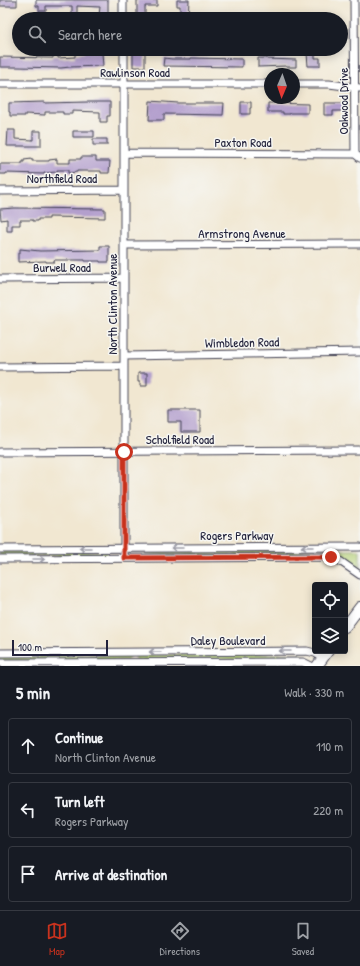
<!DOCTYPE html>
<meta charset="utf-8">
<style>
body{margin:0;font-family:"Patrick Hand",sans-serif;background:#20242c;color:#f1f3f6}
.controls{position:absolute;right:12px;bottom:12px;display:grid;overflow:hidden;border-radius:4px;box-shadow:0 2px 10px #0003}
.controls button{width:36px;height:36px;display:grid;place-items:center;padding:0;border:0;border-bottom:1px solid #363941;background:#171b24;color:#f1f3f6;font:20px sans-serif}
.compass{position:absolute;left:264px;top:68px;width:36px;height:36px;border-radius:50%;background:#171b24;box-shadow:0 2px 10px #0003;rotate:182deg}
.scale{position:absolute;left:12px;bottom:10px;width:96px;box-sizing:border-box;padding-left:4px;border:2px solid #22223b;border-top:0;font-size:11px;line-height:14px;white-space:nowrap;color:#22223b;-webkit-text-stroke:3px #f6f6f2;paint-order:stroke}
.stop{position:absolute;width:12px;height:12px;margin:-9px;border:3px solid #c8321e;border-radius:50%;background:#fff}
.stop.end{background:#c8321e;border-color:#fff;box-shadow:0 1px 4px #0008}
.list{margin:0;padding:0;list-style:none}
h2{display:flex;justify-content:space-between;align-items:center;height:52px;margin:0;padding:0 16px;font-size:17px}
h2 small{font-size:13px;font-weight:400;color:#9ea1a6}
.list li{display:grid;grid-template-columns:26px 1fr auto;gap:12px;align-items:center;box-sizing:border-box;height:56px;margin:0 8px 8px;padding:0 8px;border:1px solid #363941;border-radius:4px}
.list b{display:block;font-size:15px;white-space:nowrap}
.list p{margin:0;font-size:13px;white-space:nowrap;color:#9ea1a6}
.list em{font-size:13px;font-style:normal;color:#9ea1a6}
.icon{flex:none;width:22px;height:22px;fill:none;stroke:currentColor;stroke-width:2;stroke-linecap:round;stroke-linejoin:round}
.map{position:relative;flex:none;width:360px;height:666px;overflow:hidden}
.search{position:absolute;background:#171b24;box-shadow:0 2px 10px #0003;left:12px;right:12px;top:12px;height:44px;display:flex;align-items:center;gap:10px;box-sizing:border-box;padding:0 14px;border-radius:22px;color:#9ea1a6;font-size:15px}
.sheet{height:244px;background:#171b24}
nav{display:flex;justify-content:space-around;align-items:center;box-sizing:border-box;height:56px;border-top:1px solid #363941;background:#171b24;font-size:11px;color:#9ea1a6}
nav a{display:grid;justify-items:center;gap:2px}
nav .on{color:#c8321e}
.map>svg:first-child{display:block}
.grass{fill:#b4cf75;stroke:#6b7858}
.building{fill:#b39fcd}
.lines{fill:none;stroke-linecap:round;stroke-linejoin:round}
.minor-casing{stroke:#414052;stroke-width:9}
.secondary-casing{stroke:#414052;stroke-width:12}
.minor{stroke:#fff;stroke-width:7}
.secondary{stroke:#fff;stroke-width:10}
.oneway{stroke:#9c9ca7}
.route{stroke:#c8321e;stroke-width:5}
.labels{text-anchor:middle;dominant-baseline:central;stroke-width:3;stroke-linejoin:round;paint-order:stroke}
.street-label{font-size:13px;fill:#22223b;stroke:#f6f6f2}
</style>
<div class="map">
<svg width="360" height="666" viewBox="0 0 360 666">
<rect width="100%" height="100%" fill="#f6f6f2"/>
<filter id="ink" filterUnits="userSpaceOnUse"><feTurbulence type="fractalNoise" baseFrequency=".025" numOctaves="2"/><feDisplacementMap in="SourceGraphic" scale="8" xChannelSelector="R" yChannelSelector="G"/><feConvolveMatrix kernelMatrix="1 2 1 2 8 2 1 2 1" color-interpolation-filters="sRGB"/></filter>
<filter id="wash" filterUnits="userSpaceOnUse"><feTurbulence type="fractalNoise" baseFrequency=".012" numOctaves="4" result="noise"/><feDisplacementMap in="SourceGraphic" scale="16" xChannelSelector="R" yChannelSelector="G"/><feGaussianBlur stdDeviation="0.9" result="paint"/><feColorMatrix in="noise" values="0 0 0 0 0 0 0 0 0 0 0 0 0 0 0 0 0 1.4 0 .05"/><feComposite in="paint" operator="in"/></filter>
<g filter="url(#wash)">
<rect width="100%" height="100%" fill="#f1e7d1"/>
<path class="grass" d="M339 550H360V571C353 566 339 560 338 551Z
M0 551 107 552V555L0 556Z
M326 551 327 553 325 554 147 555 146 554 147 552Z
M302 654 304 657 302 659 137 660 136 659 135 656 136 655Z
M0 655H129L130 657 129 659 128 660 0 661Z"/>
<g id="blocks">
<path class="building" d="M0 0H17V6H0Z
M36 0H108V15H99L100 7 77 6V19H72V6H46V11H39V6H36Z
M137 0H157V6H145V16H137Z
M177 0H189L188 19H180V6H177Z
M94 49H101V53H102L103 66 70 67 61 68 18 67H0V57L53 58V56H58V58L75 57V54L84 53V50H94Z
M133 49H145V67H133Z
M307 53H315V58H320V66H308Z
M164 58 172 59H191V58L242 59V67L163 66Z
M258 58H267V59L296 60V67H286V66L258 67Z
M150 101 178 103H224L223 115 164 114V120H149Z
M45 102V103L88 102H110V116H107V122H100V112L72 111V114H63V112H45V115L25 114V116H10V112H9V103Z
M241 102H251V108H250V114H241Z
M268 103 308 104V113H290V114H283V112H268Z
M324 103H344V111H333V115H324Z
M8 130H15V139L33 140V131H41V146H7Z
M73 131H94V137H73Z
M93 139H107V145H93Z
M81 157H96V161H110L109 173H101V171H77V172L68 173V170H57V172L44 173V174L6 173V174H0V164H22V162H24V160L32 159V161H49V160L57 159V163H70V159H81Z
M15 208 105 209V218L49 217V219H38V221H33V220H20V225H12V231H7V219L1 220 0 209Z
M100 246H109V262H100V261H85V260H54V262H46V261L18 262V253H20V249L40 251 100 250Z
M138 373H147V386H140V382H138Z
M168 410H200V432H181V422H168Z"/>
</g>
</g>
<g filter="url(#ink)">
<use href="#blocks" fill-opacity="0" stroke="#414052" stroke-width="1"/>
<g class="lines">
<defs>
<path id="minor" d="M123 0V19
M354 0 355 154
M124 49V558
M0 84H270
M294 84H329L360 88
M124 153 355 154 360 158
M0 191 124 190
M124 245 360 244
M0 279 124 278
M124 356 360 352
M0 367 124 366
M0 452 360 450
M0 549 360 547
M0 559 331 557 337 559 360 575
M0 653 307 651 315 653 323 658
M0 663 303 662 311 666"/>
<path id="secondary" d="M345 627 360 607
M317 666 328 651"/>
</defs>
<use href="#minor" class="minor-casing"/>
<use href="#secondary" class="secondary-casing"/>
<use href="#minor" class="minor"/>
<use href="#secondary" class="secondary"/>
</g>
<defs><path id="oneway-shaft" d="M-6 0H5M1.5-3L5.5 0L1.5 3" fill="none" stroke-width="1.6" stroke-linecap="round" stroke-linejoin="round"/></defs>
<g class="oneway">
<use href="#oneway-shaft" transform="translate(307 547) rotate(180)"/>
<use href="#oneway-shaft" transform="translate(85 548) rotate(180)"/>
<use href="#oneway-shaft" transform="translate(177 548) rotate(180)"/>
<use href="#oneway-shaft" transform="translate(39 559)"/>
<use href="#oneway-shaft" transform="translate(285 651) rotate(180)"/>
<use href="#oneway-shaft" transform="translate(155 652) rotate(180)"/>
</g>
</g>
<g class="lines" filter="url(#ink)">
<path class="route" d="M124 452V558L331 557"/>
</g>
<g class="labels">
<g class="street-label">
<text x="135" y="72">Rawlinson Road</text>
<text transform="translate(343 101) rotate(-90)">Oakwood Drive</text>
<text x="243" y="142">Paxton Road</text>
<text x="62" y="178">Northfield Road</text>
<text x="242" y="233">Armstrong Avenue</text>
<text x="62" y="267">Burwell Road</text>
<text transform="translate(112 304) rotate(-90)">North Clinton Avenue</text>
<text transform="translate(242 342) rotate(-1)">Wimbledon Road</text>
<text x="180" y="439">Scholfield Road</text>
<text x="237" y="535">Rogers Parkway</text>
<text x="228" y="640">Daley Boulevard</text>
</g>
</g>
</svg>
<div class="controls">
<button><svg class="icon" aria-label="locate" viewBox="0 0 24 24"><circle cx="12" cy="12" r="6"/><path d="M12 2v4M12 18v4M2 12h4M18 12h4"/></svg></button>
<button><svg class="icon" aria-label="layers" viewBox="0 0 24 24"><path d="M12 4l9 5-9 5-9-5zM3 14l9 5 9-5"/></svg></button>
</div>
<svg class="compass" viewBox="-18 -18 36 36"><path d="M0-13l5 13h-10z" fill="#e53935"/><path d="M0 13l5-13h-10z" fill="#9ea1a6"/></svg>
<div class="scale">100 m</div>
<div class="stop" style="left:124px;top:452px"></div>
<div class="stop end" style="left:331px;top:557px"></div>
<div class="search"><svg class="icon" aria-label="search" viewBox="0 0 24 24"><circle cx="10" cy="10" r="6"/><path d="M15 15l6 6"/></svg>Search here</div>
</div>
<section class="sheet">
<h2>5 min<small>Walk · 330 m</small></h2>
<ul class="list">
<li><svg class="icon" aria-label="ahead" viewBox="0 0 24 24"><path d="M12 20V5M6 11l6-6 6 6"/></svg><div><b>Continue</b><p>North Clinton Avenue</p></div><em>110 m</em></li>
<li><svg class="icon" aria-label="left" viewBox="0 0 24 24"><path d="M17 20v-9H6M10 6l-5 5 5 5"/></svg><div><b>Turn left</b><p>Rogers Parkway</p></div><em>220 m</em></li>
<li><svg class="icon" aria-label="arrive" viewBox="0 0 24 24"><path d="M6 21V4h12l-3 4 3 4H6"/></svg><div><b>Arrive at destination</b></div></li>
</ul>
</section>
<nav>
<a class="on"><svg class="icon" aria-label="map" viewBox="0 0 24 24"><path d="M3 6l6-2 6 2 6-2v14l-6 2-6-2-6 2zM9 4v14M15 6v14"/></svg>Map</a>
<a><svg class="icon" aria-label="directions" viewBox="0 0 24 24"><path d="M12 3l9 9-9 9-9-9zM9 14v-3h6M13 9l2 2-2 2"/></svg>Directions</a>
<a><svg class="icon" aria-label="saved" viewBox="0 0 24 24"><path d="M7 4h10v16l-5-4-5 4z"/></svg>Saved</a>
</nav>
